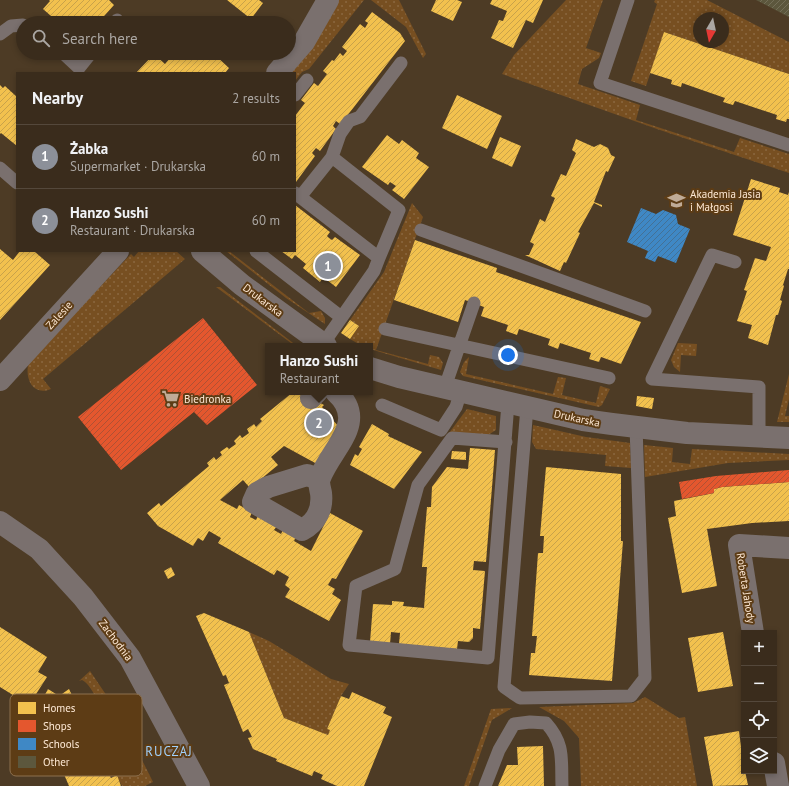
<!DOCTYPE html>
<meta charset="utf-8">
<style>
body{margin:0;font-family:"PT Sans",sans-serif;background:#413425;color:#f1f3f6}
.controls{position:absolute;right:12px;bottom:12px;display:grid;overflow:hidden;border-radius:0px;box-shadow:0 2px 6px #0003}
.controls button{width:36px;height:36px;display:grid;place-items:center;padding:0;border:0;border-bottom:1px solid #54483b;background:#3a2c1c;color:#f1f3f6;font:20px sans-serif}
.compass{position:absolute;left:693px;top:12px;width:36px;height:36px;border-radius:50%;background:#3a2c1c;box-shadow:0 2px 6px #0003;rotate:189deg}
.you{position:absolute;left:508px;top:355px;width:14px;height:14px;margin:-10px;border:3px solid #fff;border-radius:50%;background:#1a73e8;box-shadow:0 0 0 6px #1a73e833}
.badge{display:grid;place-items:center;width:26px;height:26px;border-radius:50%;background:#8c9099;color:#fff;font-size:13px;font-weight:700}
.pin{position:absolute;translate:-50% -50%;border:2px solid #fff;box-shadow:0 1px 4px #0006}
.popup{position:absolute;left:265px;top:343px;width:108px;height:52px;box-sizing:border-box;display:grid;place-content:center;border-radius:0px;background:#3a2c1c;filter:drop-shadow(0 1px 3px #0005);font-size:13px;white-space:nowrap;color:#aba7a3}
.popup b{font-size:15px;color:#f1f3f6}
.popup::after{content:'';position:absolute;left:50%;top:100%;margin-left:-8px;border:8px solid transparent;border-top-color:#3a2c1c}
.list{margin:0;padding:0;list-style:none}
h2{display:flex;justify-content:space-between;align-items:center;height:52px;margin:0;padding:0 16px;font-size:17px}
h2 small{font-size:13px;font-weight:400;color:#aba7a3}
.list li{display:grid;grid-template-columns:26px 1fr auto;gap:12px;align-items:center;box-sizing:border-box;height:64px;padding:0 16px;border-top:1px solid #54483b}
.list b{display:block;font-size:15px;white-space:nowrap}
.list p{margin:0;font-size:13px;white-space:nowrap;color:#aba7a3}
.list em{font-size:13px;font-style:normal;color:#aba7a3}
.icon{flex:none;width:22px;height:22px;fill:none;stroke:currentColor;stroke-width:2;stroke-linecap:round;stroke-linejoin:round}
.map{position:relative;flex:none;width:789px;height:786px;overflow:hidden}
.search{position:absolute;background:#3a2c1c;box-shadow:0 2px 6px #0003;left:16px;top:16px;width:280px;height:44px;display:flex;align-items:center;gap:10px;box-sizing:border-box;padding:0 14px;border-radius:22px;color:#aba7a3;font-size:15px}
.panel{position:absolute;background:#3a2c1c;box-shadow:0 2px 6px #0003;left:16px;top:72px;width:280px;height:180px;border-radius:0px}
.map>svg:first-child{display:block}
.grass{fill:url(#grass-dots);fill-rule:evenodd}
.homes{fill:url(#homes-hatch)}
.shops{fill:url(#shops-hatch)}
.schools{fill:url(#schools-hatch)}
.building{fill:url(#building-hatch)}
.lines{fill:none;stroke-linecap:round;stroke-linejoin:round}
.lane{stroke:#7a706e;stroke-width:13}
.street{stroke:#7a706e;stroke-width:22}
.labels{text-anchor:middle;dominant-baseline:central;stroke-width:4;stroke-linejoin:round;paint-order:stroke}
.poi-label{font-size:11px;fill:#fde8d4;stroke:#5d3c15;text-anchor:start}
.street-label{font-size:11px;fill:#fde8d4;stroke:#5d3c15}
.quarter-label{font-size:13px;letter-spacing:1px;fill:#a0d0fc;stroke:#5d3c15}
.key{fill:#5d3c15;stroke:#8d704e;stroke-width:1}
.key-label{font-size:11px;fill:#fde8d4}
</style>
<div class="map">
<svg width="789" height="786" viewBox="0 0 789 786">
<defs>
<pattern id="grass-dots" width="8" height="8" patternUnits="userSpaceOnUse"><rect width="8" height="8" fill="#774f21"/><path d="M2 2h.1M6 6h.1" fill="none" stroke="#8b6840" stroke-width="1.8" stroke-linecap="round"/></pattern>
<pattern id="homes-hatch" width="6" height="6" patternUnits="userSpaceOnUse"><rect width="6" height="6" fill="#f2c14e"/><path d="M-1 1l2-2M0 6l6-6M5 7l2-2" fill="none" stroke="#c8a24a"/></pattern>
<pattern id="shops-hatch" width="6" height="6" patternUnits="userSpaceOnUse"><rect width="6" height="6" fill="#e4572e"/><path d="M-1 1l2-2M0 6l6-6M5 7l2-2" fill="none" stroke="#af5134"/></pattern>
<pattern id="schools-hatch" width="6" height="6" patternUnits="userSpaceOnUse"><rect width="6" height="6" fill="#3f88c5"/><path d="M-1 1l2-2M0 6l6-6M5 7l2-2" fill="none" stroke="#447196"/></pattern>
<pattern id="building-hatch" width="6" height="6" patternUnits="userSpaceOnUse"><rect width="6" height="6" fill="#5c573d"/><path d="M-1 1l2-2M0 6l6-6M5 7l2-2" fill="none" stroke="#746f58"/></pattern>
</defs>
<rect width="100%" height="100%" fill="#4d3b25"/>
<path class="grass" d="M338 0H364L309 69 302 72 295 81V73H289Z
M371 0H399L426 54 423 58 406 27Z
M566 0H603L586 48 601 53 599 58 582 69 578 84 640 105 636 120 734 152 740 138 789 154V173L657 129 502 74 514 55Z
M655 0H707L789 42V74L664 32 646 86 631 81 657 4 654 2ZM699 18H723V42H699Z
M412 203 423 217 376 350 428 364 430 355 439 357 443 363 441 370 370 349V346H362L350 339 359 326 350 320 384 272Z
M139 251H176L185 259 43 379 51 389C32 397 24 377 29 362L131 254 134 257Z
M226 251H229L309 313 321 311 325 318V324L286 298Z
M216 287H220L297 346H295Z
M678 343 697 344 696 356 681 355 680 372 674 367 671 360Z
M469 357 466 374 553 394 558 377 566 378 562 395 596 403 600 386 610 389 602 405 599 407 463 376 460 372 464 362Z
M789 374V399L785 416H789V422H777Z
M467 409 496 416V430L488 435 449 433Z
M533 425 586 437 630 443 631 468 605 466 606 455 536 449 532 442Z
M644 445 673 448 672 462 690 464 692 449 789 454V460L728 463 645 477Z
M249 632 269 641 331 679 349 684 341 696 327 729 330 730 328 735 284 718Z
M90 671 115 708 93 720 99 712C99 701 91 685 82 680L79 681Z
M645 697 679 718 685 717 697 786H581L579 738 564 721 539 707 633 703Z
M512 708 492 720 469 786H464L491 709Z
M121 718 135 745 108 757 100 738 94 740 89 730Z
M139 754 153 782 145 786H122L110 763Z"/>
<path class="homes" d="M49 0H109L114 5 98 23H59L43 9 50 1Z
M227 0H259L263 3 251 19Z
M436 0H457L462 2 453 21 431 11Z
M492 0H543L533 23 526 20 513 48 491 38 499 20 503 21 507 11 490 4Z
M372 12 400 33 405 41 347 116 340 124 336 121 333 126 336 129 320 151 316 148 312 153 315 156 296 182 295 116 305 103 301 100 314 83 318 86 327 74 323 71 332 60 334 61 340 53 343 56 347 51 342 47 360 24 365 28 368 23 365 21Z
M164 16 172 23H158Z
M664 32 789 74V119H787L786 122 776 119 777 115 735 101 733 105 723 102 725 98 682 83 681 87 671 84 672 80 650 73Z
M166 53H205L211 58 215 55 229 68 225 73H136L154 54 165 64 171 57Z
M0 85 3 88 5 86 17 97V146L1 133 0 134Z
M457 95 502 116 487 149 442 128Z
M387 135 399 144 402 140 419 153 416 158 429 167 404 199 392 190 396 186 390 182 388 185 362 167Z
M500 137 521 146 512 167 492 158Z
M576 139 594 147 600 144 608 148 611 155 615 157 608 172 606 171 594 202 602 205V207L594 203 578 232 580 233 566 263 564 262 560 271 525 255H529L534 244 530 242 540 219 545 222 555 198 551 196 561 174 566 176 576 153 572 150Z
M751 179 780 188 779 192 788 195 789 192V269H788L783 285 784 286 780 300 782 301 778 315H776L768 345 748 338 752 325 737 321 747 291 744 290 755 258 766 261 771 247 733 235Z
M295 205 330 232 327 236 329 238 332 240 335 237 360 255 336 287 323 277 320 282 303 268 306 264 295 255 292 259 281 251H295Z
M415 240 497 268 496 272 641 322 621 364 601 357 599 362 589 359 591 353 560 343 558 349 548 345 550 339 519 329 517 335 506 331 508 325 481 316 484 307 465 300 458 322 394 300Z
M0 249 13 260 20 251H34L50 265 0 320Z
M350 320 359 326 350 339 341 333Z
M293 392H300L324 405 322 407 338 426 317 464 284 446 271 457 278 465 250 488 243 480 220 500 237 509 239 505 252 512 250 517 256 520 258 516 277 526 274 530 281 534 283 530 296 537 294 541 311 551 330 513 363 531 336 579 332 578 328 585 335 589 332 594 341 600 329 621 285 597 290 589 285 585 289 577 277 570 274 575 218 543 221 538 209 531 203 541 198 538 193 546 158 526 147 513 159 503 161 506 209 466 207 463 214 457 216 460 222 455 220 452 227 447 229 449 236 444 234 441 240 435 242 438 249 433 247 429 254 424 256 427 262 421 260 419Z
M637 396 654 398 652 409 636 406Z
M372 424 389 434 388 436 422 452 394 489 350 465 355 454 358 456 362 449 359 447Z
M470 448 495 450 486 562 474 561 473 570 485 571 480 629 473 628V638L469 642 458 641 457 649 399 644 400 633 391 632 390 644 370 642 373 604 392 605V601L404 602 403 606 424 608 427 567H422L427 507H431L432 487 447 467 468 469Z
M452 451 466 452V460L451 459Z
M546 467 621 474V541H623L612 681 529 675 531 653H535L537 636H532L538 553H543L544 536H540Z
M789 482V521L752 523 707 529 717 586 682 593 668 518 676 516 674 501 714 493V489L722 487Z
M171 567 175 575 168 579 164 571Z
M204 613 249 632 284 718 328 735 330 730 327 729 341 696 349 699 352 692 386 707 383 713 392 717 364 786H337L321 779 323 775 314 771 312 776 276 761 277 759 253 749 248 738 252 737 248 729 243 732 224 685 229 683 227 678 226 675 223 676 196 616Z
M0 627 47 657 38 672 47 677 29 705 0 687Z
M723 632 733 686 698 692 688 638Z
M48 689 59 696 69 689 94 741 100 738 108 758 103 761 111 778 117 775 121 786H69L40 718 35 713Z
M739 731 744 771H745L748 785 713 786 704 737Z
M543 746 544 786H498L507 765H518L517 747Z"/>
<path class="shops" d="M203 318 257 385 207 425 194 412 121 470 78 417Z
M789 470V482L722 487 714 489V493L682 499 679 482 716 476Z"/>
<path class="schools" d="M641 208 656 214 663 210 676 215 678 224 690 229 676 263 658 256 655 262 645 258 648 251 627 242Z"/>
<path class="building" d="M756 0H789V17Z"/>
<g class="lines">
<path class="lane" d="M628 0 600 83 789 145
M115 23 117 20
M0 34 11 26 23 25
M63 53 79 68 91 53
M295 95 307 80
M332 157 340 134 349 121 360 117 401 63
M0 168 17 183
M295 193 379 258 374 271 323 344
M300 197 332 157 399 210 379 258
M421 230 645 311
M256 251 341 317
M735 262 712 255 652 379 759 387V436
M385 329 609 378
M445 387 474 303
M382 405 441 430 456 407 461 391
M527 407 504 687 520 698 631 696 645 678 636 427
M506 442 452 438 418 485 395 569 356 586 349 645 488 658 508 403
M485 786 499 750 514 724 530 722 546 723C565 744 561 760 562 786"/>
<path class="street" d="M277 73 304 42 328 0
M202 251 242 285 326 346
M370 368 399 377 583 420 612 424 687 433 789 438
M0 380 118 251
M311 398 317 392
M319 479 307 475 268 487 257 493 253 502 302 530C316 523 323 509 321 493 320 488 318 482 320 478 331 448 369 422 336 392
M0 522 39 549 83 597 130 658 199 786
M753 633 739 545 789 548
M774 763 778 786"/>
</g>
<defs>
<symbol id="school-bare" viewBox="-9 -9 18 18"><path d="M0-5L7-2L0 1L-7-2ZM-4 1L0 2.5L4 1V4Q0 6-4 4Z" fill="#bfab97" stroke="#5d3c15" stroke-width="2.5" paint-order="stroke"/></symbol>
<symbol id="supermarket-bare" viewBox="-9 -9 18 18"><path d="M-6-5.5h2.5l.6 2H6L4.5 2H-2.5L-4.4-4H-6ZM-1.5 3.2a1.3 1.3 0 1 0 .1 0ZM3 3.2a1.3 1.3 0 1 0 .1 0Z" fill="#bfab97" stroke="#5d3c15" stroke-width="2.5" paint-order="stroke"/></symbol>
</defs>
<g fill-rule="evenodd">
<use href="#school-bare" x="664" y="188" width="25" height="25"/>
<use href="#supermarket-bare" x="158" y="386" width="25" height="25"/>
</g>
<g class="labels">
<g class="poi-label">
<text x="690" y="194">Akademia Jasia<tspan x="690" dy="13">i Małgosi</tspan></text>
<text x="184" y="399">Biedronka</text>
</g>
<g class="street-label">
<text transform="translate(263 300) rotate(37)">Drukarska</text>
<text transform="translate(59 315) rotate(-48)">Zalesie</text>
<text transform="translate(577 418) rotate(12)">Drukarska</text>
<text transform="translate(746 588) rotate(81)">Roberta Jahody</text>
<text transform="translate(116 640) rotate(53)">Zachodnia</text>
</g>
<g class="quarter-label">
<text x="169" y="751">RUCZAJ</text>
</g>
</g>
<rect x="10" y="694" width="132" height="82" rx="6" class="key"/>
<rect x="18" y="702" width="18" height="12" fill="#f2c14e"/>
<rect x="18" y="720" width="18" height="12" fill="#e4572e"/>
<rect x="18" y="738" width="18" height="12" fill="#3f88c5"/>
<rect x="18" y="756" width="18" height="12" fill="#5c573d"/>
<g class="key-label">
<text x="43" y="712">Homes</text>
<text x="43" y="730">Shops</text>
<text x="43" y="748">Schools</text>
<text x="43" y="766">Other</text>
</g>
</svg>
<div class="controls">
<button>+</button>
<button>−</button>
<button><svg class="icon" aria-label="locate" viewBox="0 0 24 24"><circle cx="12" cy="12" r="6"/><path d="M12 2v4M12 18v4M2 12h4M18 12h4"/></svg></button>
<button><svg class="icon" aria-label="layers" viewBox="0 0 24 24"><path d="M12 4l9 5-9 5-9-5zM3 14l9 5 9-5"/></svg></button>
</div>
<svg class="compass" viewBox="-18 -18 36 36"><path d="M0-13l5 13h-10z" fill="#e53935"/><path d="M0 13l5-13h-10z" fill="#aba7a3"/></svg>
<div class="you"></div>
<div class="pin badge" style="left:328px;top:266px">1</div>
<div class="pin badge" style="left:319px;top:423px">2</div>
<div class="popup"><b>Hanzo Sushi</b>Restaurant</div>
<div class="search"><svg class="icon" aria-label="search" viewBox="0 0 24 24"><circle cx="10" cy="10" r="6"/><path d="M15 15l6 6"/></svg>Search here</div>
<section class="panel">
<h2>Nearby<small>2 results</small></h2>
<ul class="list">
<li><span class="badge">1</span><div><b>Żabka</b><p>Supermarket · Drukarska</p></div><em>60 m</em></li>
<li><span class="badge">2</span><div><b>Hanzo Sushi</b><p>Restaurant · Drukarska</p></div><em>60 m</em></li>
</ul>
</section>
</div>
